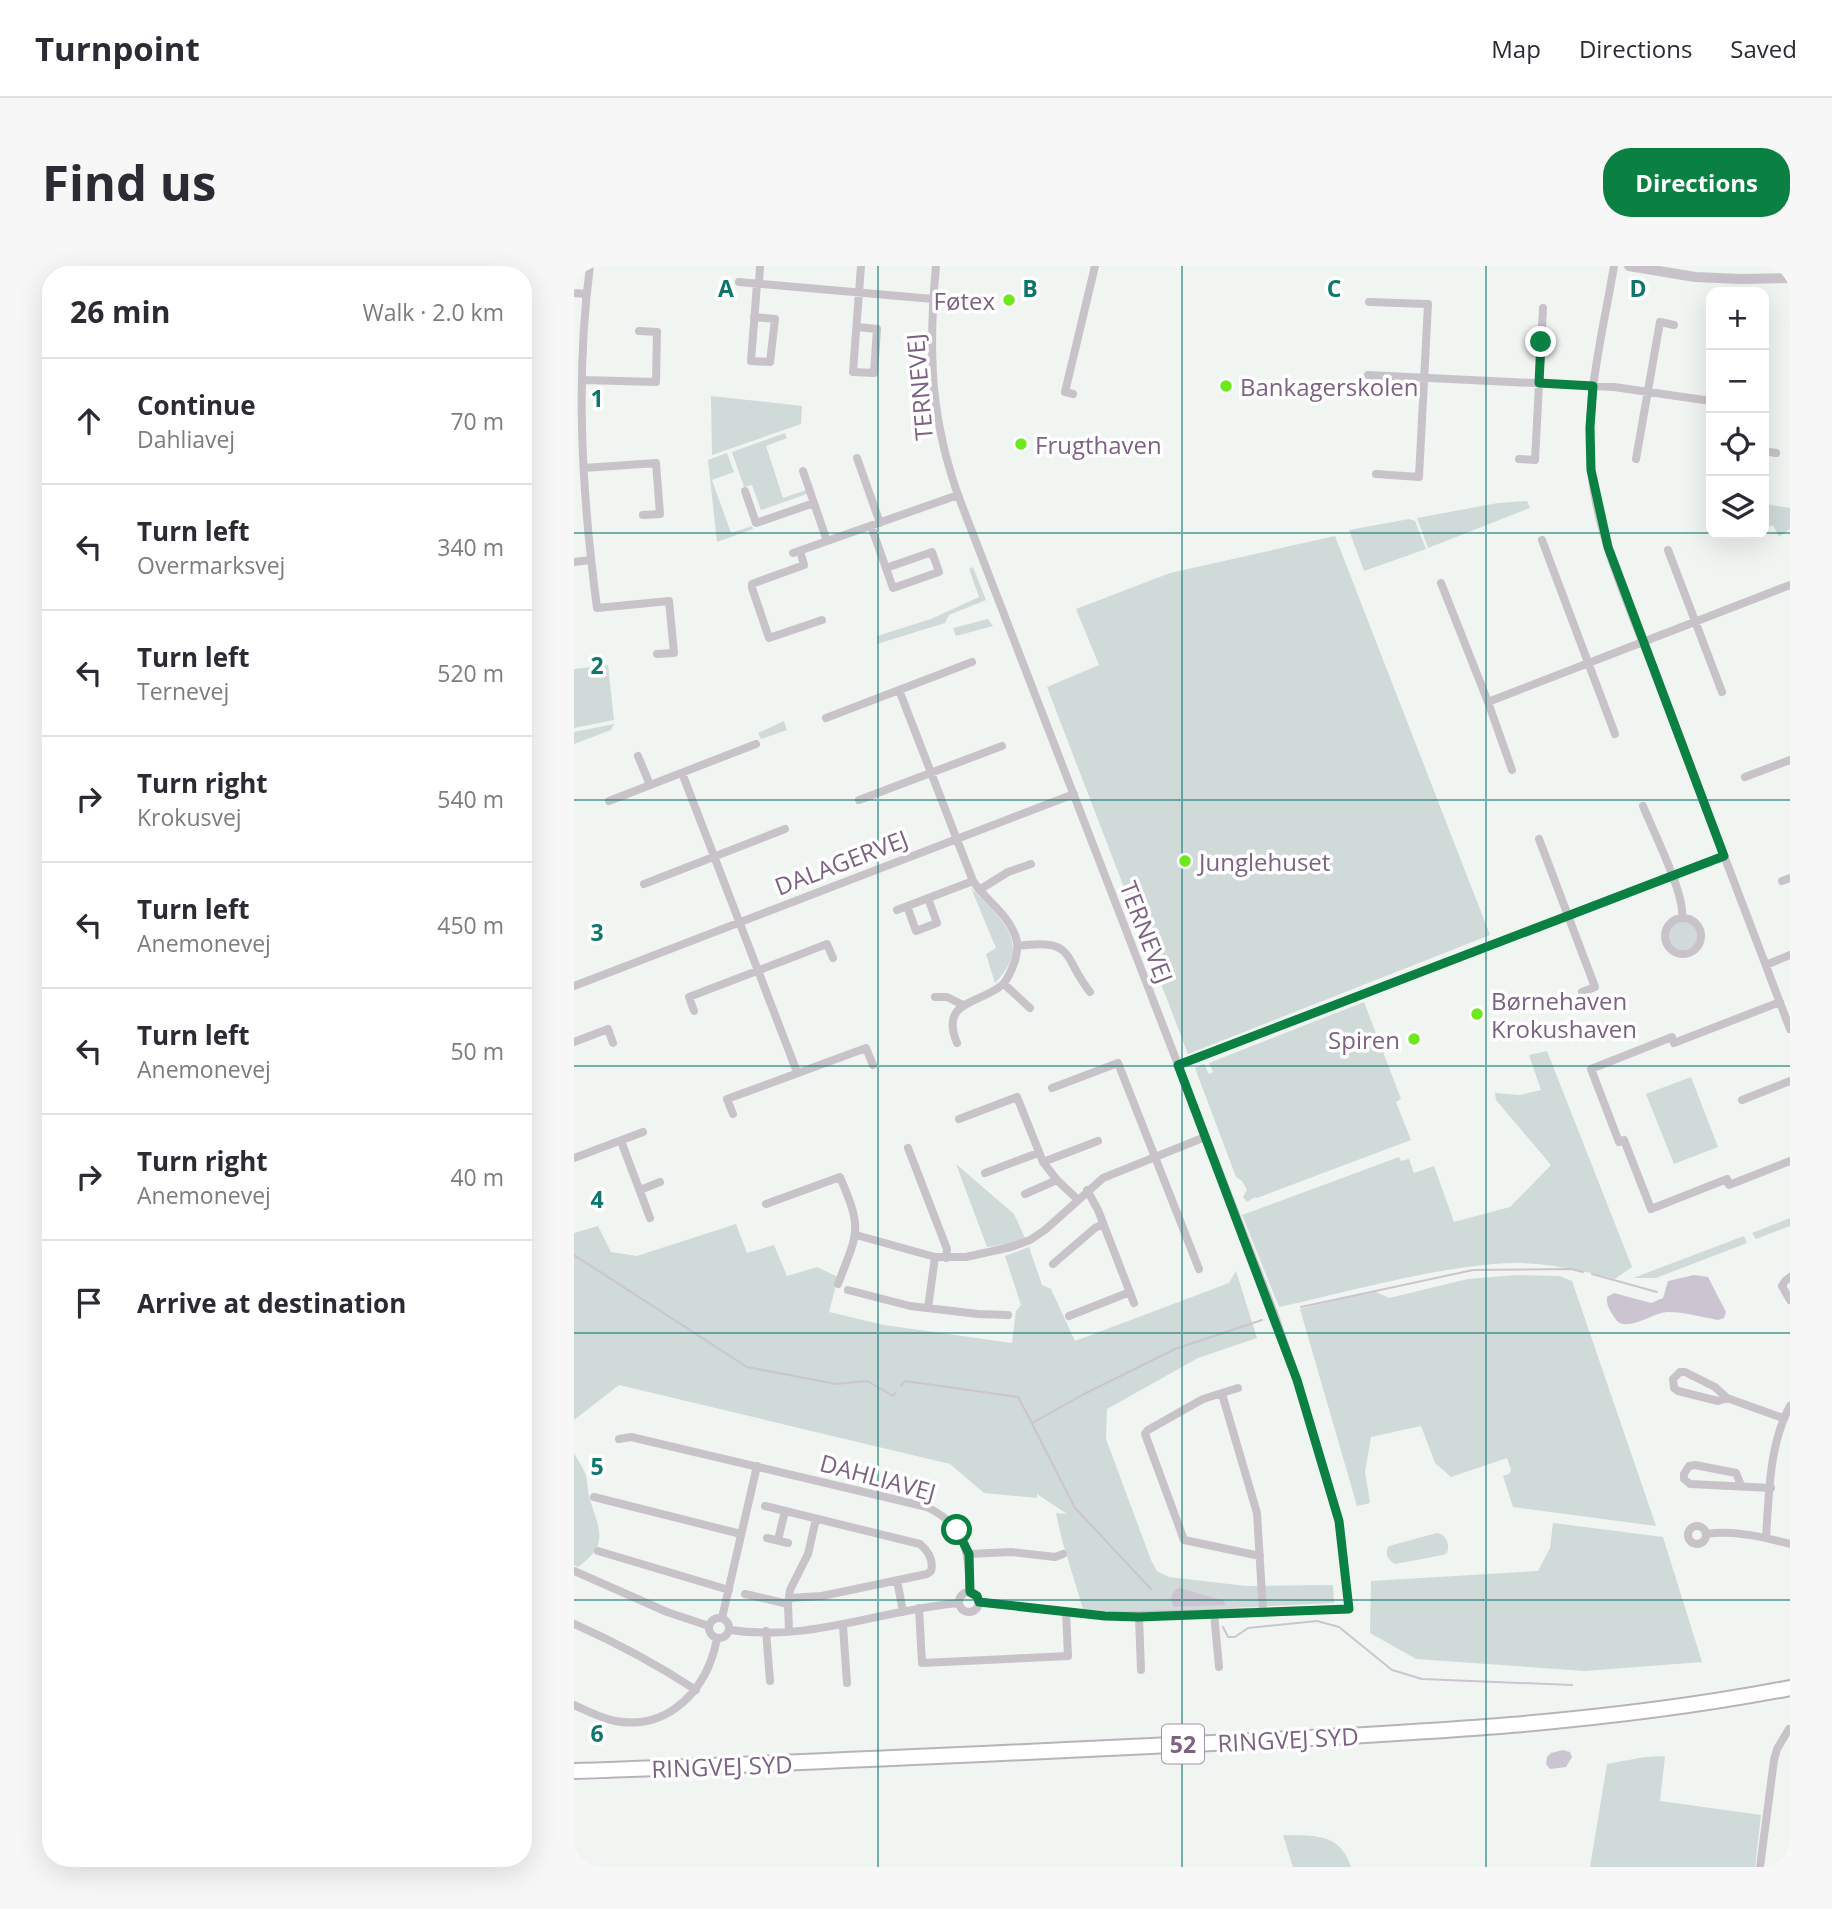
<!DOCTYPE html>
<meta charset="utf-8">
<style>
body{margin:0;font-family:"Open Sans",sans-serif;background:#f7f7f7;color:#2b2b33}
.controls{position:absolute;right:21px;top:21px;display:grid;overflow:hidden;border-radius:14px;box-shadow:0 7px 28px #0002}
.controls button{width:63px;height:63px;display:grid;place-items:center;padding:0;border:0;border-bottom:2px solid #e1e1e2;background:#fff;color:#2b2b33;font:35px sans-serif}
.stop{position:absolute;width:21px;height:21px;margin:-16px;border:5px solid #0b8043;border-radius:50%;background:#fff}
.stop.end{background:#0b8043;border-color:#fff;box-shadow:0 2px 7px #0008}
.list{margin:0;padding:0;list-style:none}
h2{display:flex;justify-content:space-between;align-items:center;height:91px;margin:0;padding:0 28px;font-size:30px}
h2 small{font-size:23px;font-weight:400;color:#7c7c81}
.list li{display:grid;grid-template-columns:46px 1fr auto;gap:21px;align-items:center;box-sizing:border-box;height:126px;padding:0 28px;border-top:2px solid #e1e1e2}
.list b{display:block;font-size:26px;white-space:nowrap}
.list p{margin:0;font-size:23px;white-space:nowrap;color:#7c7c81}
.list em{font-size:23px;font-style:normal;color:#7c7c81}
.icon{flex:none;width:38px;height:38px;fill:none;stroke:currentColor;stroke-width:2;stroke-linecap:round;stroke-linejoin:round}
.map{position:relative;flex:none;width:1216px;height:1601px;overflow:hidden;border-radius:28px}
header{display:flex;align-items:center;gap:42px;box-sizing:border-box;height:98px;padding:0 35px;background:#fff;border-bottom:2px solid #e1e1e2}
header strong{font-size:33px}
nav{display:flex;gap:38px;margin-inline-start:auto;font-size:24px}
.intro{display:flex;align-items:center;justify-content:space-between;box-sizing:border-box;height:168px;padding:0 42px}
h1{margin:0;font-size:49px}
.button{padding:18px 32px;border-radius:28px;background:#0b8043;color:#fff;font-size:24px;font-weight:700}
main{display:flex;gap:42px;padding:0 42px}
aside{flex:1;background:#fff;border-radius:28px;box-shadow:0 7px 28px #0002}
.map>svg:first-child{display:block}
.green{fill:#cfdad9}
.water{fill:#ccc4d0}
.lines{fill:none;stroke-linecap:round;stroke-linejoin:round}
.stream{stroke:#ccc4d0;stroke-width:2}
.trunk-casing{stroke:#b8b3ba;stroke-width:18}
.minor{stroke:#c8c2c9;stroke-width:8}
.tertiary{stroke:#c8c2c9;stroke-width:10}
.trunk{stroke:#fff;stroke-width:14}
.route{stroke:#0b8043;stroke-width:9}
.grid{fill:none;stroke:#0f766e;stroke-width:2;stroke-opacity:0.55}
.poi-dot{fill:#6ce81d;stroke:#fff;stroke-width:2.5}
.labels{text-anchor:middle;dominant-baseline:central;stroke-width:7;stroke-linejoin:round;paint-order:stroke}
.shield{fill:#fff;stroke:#a492a8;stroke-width:2}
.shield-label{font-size:23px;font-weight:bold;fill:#7d6383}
.poi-label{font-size:24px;fill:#7d6383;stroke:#fff;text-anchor:start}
.street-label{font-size:24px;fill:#7d6383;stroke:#fff}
.grid-label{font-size:23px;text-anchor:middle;font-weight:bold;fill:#0f766e;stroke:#fff;stroke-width:7;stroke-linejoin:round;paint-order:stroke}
</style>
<header>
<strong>Turnpoint</strong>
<nav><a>Map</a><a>Directions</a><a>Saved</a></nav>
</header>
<div class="intro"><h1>Find us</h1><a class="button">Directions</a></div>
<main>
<aside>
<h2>26 min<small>Walk · 2.0 km</small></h2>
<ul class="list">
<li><svg class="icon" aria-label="ahead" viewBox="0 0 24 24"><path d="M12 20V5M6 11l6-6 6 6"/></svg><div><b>Continue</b><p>Dahliavej</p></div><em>70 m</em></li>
<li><svg class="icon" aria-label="left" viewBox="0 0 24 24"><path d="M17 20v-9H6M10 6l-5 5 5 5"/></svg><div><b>Turn left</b><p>Overmarksvej</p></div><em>340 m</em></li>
<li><svg class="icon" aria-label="left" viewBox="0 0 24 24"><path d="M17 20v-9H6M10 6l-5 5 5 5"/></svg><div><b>Turn left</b><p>Ternevej</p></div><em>520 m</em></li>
<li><svg class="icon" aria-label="right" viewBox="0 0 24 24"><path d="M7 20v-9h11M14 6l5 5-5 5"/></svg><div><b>Turn right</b><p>Krokusvej</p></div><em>540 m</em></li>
<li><svg class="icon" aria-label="left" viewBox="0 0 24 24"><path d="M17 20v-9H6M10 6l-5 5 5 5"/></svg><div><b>Turn left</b><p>Anemonevej</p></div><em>450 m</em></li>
<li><svg class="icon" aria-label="left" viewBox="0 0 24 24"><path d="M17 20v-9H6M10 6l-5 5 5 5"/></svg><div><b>Turn left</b><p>Anemonevej</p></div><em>50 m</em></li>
<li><svg class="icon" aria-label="right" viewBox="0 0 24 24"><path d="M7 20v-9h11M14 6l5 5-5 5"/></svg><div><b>Turn right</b><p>Anemonevej</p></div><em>40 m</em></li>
<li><svg class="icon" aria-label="arrive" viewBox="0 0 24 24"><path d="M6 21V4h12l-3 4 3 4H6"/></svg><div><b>Arrive at destination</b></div></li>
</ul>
</aside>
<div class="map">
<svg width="1216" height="1601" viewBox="0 0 1216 1601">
<rect width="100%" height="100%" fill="#f0f5f2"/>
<path class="green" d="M137 130 228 140 227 158 138 189Z
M211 167 213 172 192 180 209 232 232 224 233 228 187 244 178 219 170 221 158 186Z
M153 187 160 206 138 214 157 267 178 260 179 263 143 276 134 194Z
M953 235 956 242 854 282 843 252 924 237Z
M1190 238 1216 242V263L1205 271 1199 259 1190 263Z
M835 253 841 255 852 283 790 305 775 264Z
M761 270 916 669 614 788 473 421 525 399 502 343 596 307Z
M399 301 412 334 375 349 371 357 303 378V370L357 353 405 331 395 303Z
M414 353 419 360 382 370 379 362Z
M34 399 40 454 0 462V403Z
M210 455 213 464 187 473 184 467Z
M40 458 37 464 0 478V466Z
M397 622C427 653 460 677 421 717L412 688 422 682Z
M1094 669a15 15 0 1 1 30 0a15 15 0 1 1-30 0Z
M790 736 827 833 822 836 837 874 683 932 681 931 673 936 669 931 673 924 668 915 662 911 621 802 630 798 635 808 639 806 635 797Z
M973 785 1058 1001 1041 1013C1002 1003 961 994 920 998 850 1004 774 1026 705 1041L668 949 825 891 827 895 835 893 840 907 860 900 880 956 936 941 977 899 922 834 921 827 946 829 967 824 955 789Z
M1117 811 1144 881 1100 898 1072 828Z
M382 898 440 948 451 972 440 977 413 981Z
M1216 952V960L1182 973 1178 967Z
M162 958 173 987 200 979 213 1010 243 1001 264 1011 255 1046 310 1059 438 1077 442 1045 447 1039 431 990 455 981 468 1019 477 1023 501 1075 655 1017 662 1005 683 1072 624 1092 533 1143 532 1173 577 1294 583 1305 595 1311 672 1320 759 1319 760 1337 548 1347 509 1343 488 1274 482 1247 493 1248 463 1228V1232L410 1227 376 1198 45 1119 0 1154V967L24 960 37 986 63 990Z
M1170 970 1173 977 1082 1012H1059Z
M943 1009 986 1010 998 1015 1082 1260 939 1241 929 1210 935 1208 937 1204 933 1192 877 1211 861 1197 847 1160 797 1171 791 1206 796 1237 783 1240 726 1043 800 1025 815 1032 894 1013Z
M0 1187C3 1193 8 1200 11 1207 14 1215 13 1225 16 1234 26 1265 35 1279 4 1301L0 1299Z
M979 1257 1089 1271 1128 1396 1011 1405 842 1393 796 1367 797 1315 964 1305 976 1282Z
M863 1267C873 1269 876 1278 873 1287L869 1289 821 1298C814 1294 810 1287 815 1280Z
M1091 1490 1086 1535 1187 1549 1181 1601H1016L1033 1498 1071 1491Z
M709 1569C740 1570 766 1566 777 1601H719Z"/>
<path class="water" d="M1120 1009 1134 1011 1152 1046 1150 1052 1144 1054C1128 1051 1110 1046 1094 1046 1077 1046 1051 1070 1040 1051 1036 1044 1032 1039 1033 1031L1040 1027 1077 1037 1089 1032 1094 1015Z
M606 1322 650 1335 651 1339 600 1341C595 1334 597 1324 606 1322Z
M989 1484 996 1486 998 1491 992 1501 976 1503 972 1498 973 1491 977 1487Z"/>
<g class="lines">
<path class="stream" d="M0 989 173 1101 262 1118 293 1115 319 1130 322 1126
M1018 1008 1083 1026
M727 1041 899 1004 997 1003 1009 1006
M327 1120 331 1115 444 1131 458 1157 510 1128 601 1083 688 1054
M458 1158 501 1242 577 1323
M649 1361 654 1371H661L674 1362 743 1355 765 1361 818 1404 848 1413 998 1419"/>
<defs>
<path id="trunk" d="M0 1505C206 1498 412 1488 618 1478 819 1468 1019 1460 1216 1422"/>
</defs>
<use href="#trunk" class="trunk-casing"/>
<path class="minor" d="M16 0C1 113 8 229 23 342L95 335 100 387 83 388
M362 0C354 86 356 155 387 237L700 1047 723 1114 765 1255 775 1343 531 1350 405 1336
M1040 0C1029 66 1010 137 1017 205 1025 279 1059 348 1084 416 1128 532 1172 647 1216 763
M165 16 359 33
M185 18 186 0
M0 27 13 28
M795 36 854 38 845 211 802 208
M180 51 201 53 196 96 177 95 183 18
M283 61 303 63 300 107 279 106 287 0
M794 109 1040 121 1137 135
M9 114 82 116 83 66 65 65
M499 128 491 126 521 0
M1190 185 1202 187
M283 192 306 257
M945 193 961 194 969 42
M1062 193 1086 56 1100 59
M10 202 82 197 86 248 69 249
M229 205 253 275
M171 225 182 257 240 237
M297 260 319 322 365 306 358 286 312 302
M968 274 1041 468
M1094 284 1148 426
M226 285 230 299 178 318V322L195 372 248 354
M219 287 384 229
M0 296 16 294
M867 317 914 436 938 504
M325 424 399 615C411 634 433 647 441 669 445 679 443 685 441 695 438 703 434 714 428 719 406 738 365 734 383 777
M914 436 1216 319
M252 452 398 396
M64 490 76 519
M108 507 223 806
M1171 511 1216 494
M285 534 428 480
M35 535 182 478
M1069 540C1079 565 1111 628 1108 651
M965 573 1021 721 1008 726
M1208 615 1216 612
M70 618 211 563
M405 624 434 606 457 598
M333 640 342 665 363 657 354 632
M323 644 399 615
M1091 670a18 18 0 1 1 36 0a18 18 0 1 1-36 0Z
M444 680C502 672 488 691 516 726
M1192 699 1216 689
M430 718 456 742
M0 720 500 528
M361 731H373L389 739
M1206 736 1100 777 1098 771 1017 803 1045 876 1050 874 1077 943 1153 913 1155 919 1216 895
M120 745 115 731 253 678 259 692
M0 776 34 763 39 777
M604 799 1150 590
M478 822 544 797 625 1003
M1168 834 1216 815
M159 848 153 833 292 782 299 799
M385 853 443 831 469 896 483 914 503 933
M47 875 76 952
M334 882 373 983 372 992
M0 892 69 866
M469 896 524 875
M411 907 464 887
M66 924 86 916
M513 924 524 944 560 1037
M451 928 483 914
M192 938 266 911C289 965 284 965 264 1018
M282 969 361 991H392L437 981 456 974 471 964 529 912 631 871
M479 998 521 962 529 958
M1216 1011 1211 1015 1208 1020 1216 1034
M274 1024 336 1040 404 1048 434 1049
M354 1042 361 991
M495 1050 556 1026
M664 1122 629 1133 574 1164 571 1168 610 1274 686 1290
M648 1128 683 1247 689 1346
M1153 1132 1144 1135 1104 1125 1100 1122 1099 1113 1106 1106H1111L1141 1121 1153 1132 1209 1152
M45 1173 57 1171 353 1241C392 1260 396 1287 395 1326
M1167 1219 1162 1207 1121 1199 1115 1200 1110 1208V1213L1116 1218 1197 1222
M20 1231 167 1268
M191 1240 346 1278C354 1285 360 1294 357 1305L353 1308 248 1330 215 1332
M1114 1269a9 9 0 1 1 18 0a9 9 0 1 1-18 0Z
M1132 1268C1160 1264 1189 1271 1216 1278
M193 1272 214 1277
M1192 1272C1195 1229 1195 1178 1216 1140
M204 1274 211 1245
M24 1285 155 1324
M395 1288 437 1286 481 1291 489 1288
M0 1305 93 1346 135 1360
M323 1314 329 1346
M385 1336a10 10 0 1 1 20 0a10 10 0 1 1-20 0Z
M171 1328 214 1338
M345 1342 348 1397 494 1390 492 1346
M640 1347 645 1401
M565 1351 567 1404
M135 1362a10 10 0 1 1 20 0a10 10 0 1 1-20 0Z
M148 1352 183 1200
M0 1358C43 1377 82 1398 122 1424
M269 1360 273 1417
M156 1364C238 1376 306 1344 385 1337
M192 1365 196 1415
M215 1365 214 1338 216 1324 234 1288 242 1253
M0 1439C13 1445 27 1452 41 1455 96 1465 134 1422 143 1372
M1186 1601 1200 1494 1203 1483 1215 1463"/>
<path class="tertiary" d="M1055 0 1121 11 1167 13 1216 12"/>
<use href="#trunk" class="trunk"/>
</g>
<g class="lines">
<path class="route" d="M383 1264 395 1288 396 1326 403 1330 405 1336 531 1350 565 1351 775 1343 765 1255 723 1114 604 799 1150 590 1034 281 1017 204 1016 161 1019 120 965 117 967 76"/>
</g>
<path class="grid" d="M304 0V1601M608 0V1601M912 0V1601M0 267H1137M1190 267H1216M0 534H1216M0 800H1216M0 1067H1216M0 1334H1216"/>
<g class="poi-dot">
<circle cx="435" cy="34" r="7"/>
<circle cx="652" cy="120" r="7"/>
<circle cx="447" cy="178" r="7"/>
<circle cx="611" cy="595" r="7"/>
<circle cx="903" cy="748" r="7"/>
<circle cx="840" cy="773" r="7"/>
</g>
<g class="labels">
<rect class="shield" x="588" y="1458.5" width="42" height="39" rx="5"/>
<g class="shield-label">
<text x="609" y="1478">52</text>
</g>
<g class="poi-label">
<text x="421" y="34" text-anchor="end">Føtex</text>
<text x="666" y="120">Bankagerskolen</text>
<text x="461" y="178">Frugthaven</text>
<text x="625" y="595">Junglehuset</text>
<text x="917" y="734">Børnehaven<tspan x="917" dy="28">Krokushaven</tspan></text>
<text x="826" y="773" text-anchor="end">Spiren</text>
</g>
<g class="street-label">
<text transform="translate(345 121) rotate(-95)">TERNEVEJ</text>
<text transform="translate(267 596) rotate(-21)">DALAGERVEJ</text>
<text transform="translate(573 666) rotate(69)">TERNEVEJ</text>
<text transform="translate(304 1211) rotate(15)">DAHLIAVEJ</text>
<text transform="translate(714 1473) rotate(-3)">RINGVEJ SYD</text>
<text transform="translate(148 1500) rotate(-2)">RINGVEJ SYD</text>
</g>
</g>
<g class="grid-label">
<text x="152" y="31">A</text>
<text x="456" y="31">B</text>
<text x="760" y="31">C</text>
<text x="1064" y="31">D</text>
<text x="23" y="141">1</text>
<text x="23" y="408">2</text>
<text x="23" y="675">3</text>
<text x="23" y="942">4</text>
<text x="23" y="1209">5</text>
<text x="23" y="1476">6</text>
</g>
</svg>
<div class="controls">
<button>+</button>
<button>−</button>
<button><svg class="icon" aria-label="locate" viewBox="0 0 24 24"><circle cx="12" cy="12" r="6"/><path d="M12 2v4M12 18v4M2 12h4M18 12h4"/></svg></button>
<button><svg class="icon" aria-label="layers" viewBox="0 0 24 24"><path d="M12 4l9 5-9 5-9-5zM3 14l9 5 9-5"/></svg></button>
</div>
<div class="stop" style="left:383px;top:1264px"></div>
<div class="stop end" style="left:967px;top:76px"></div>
</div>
</main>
